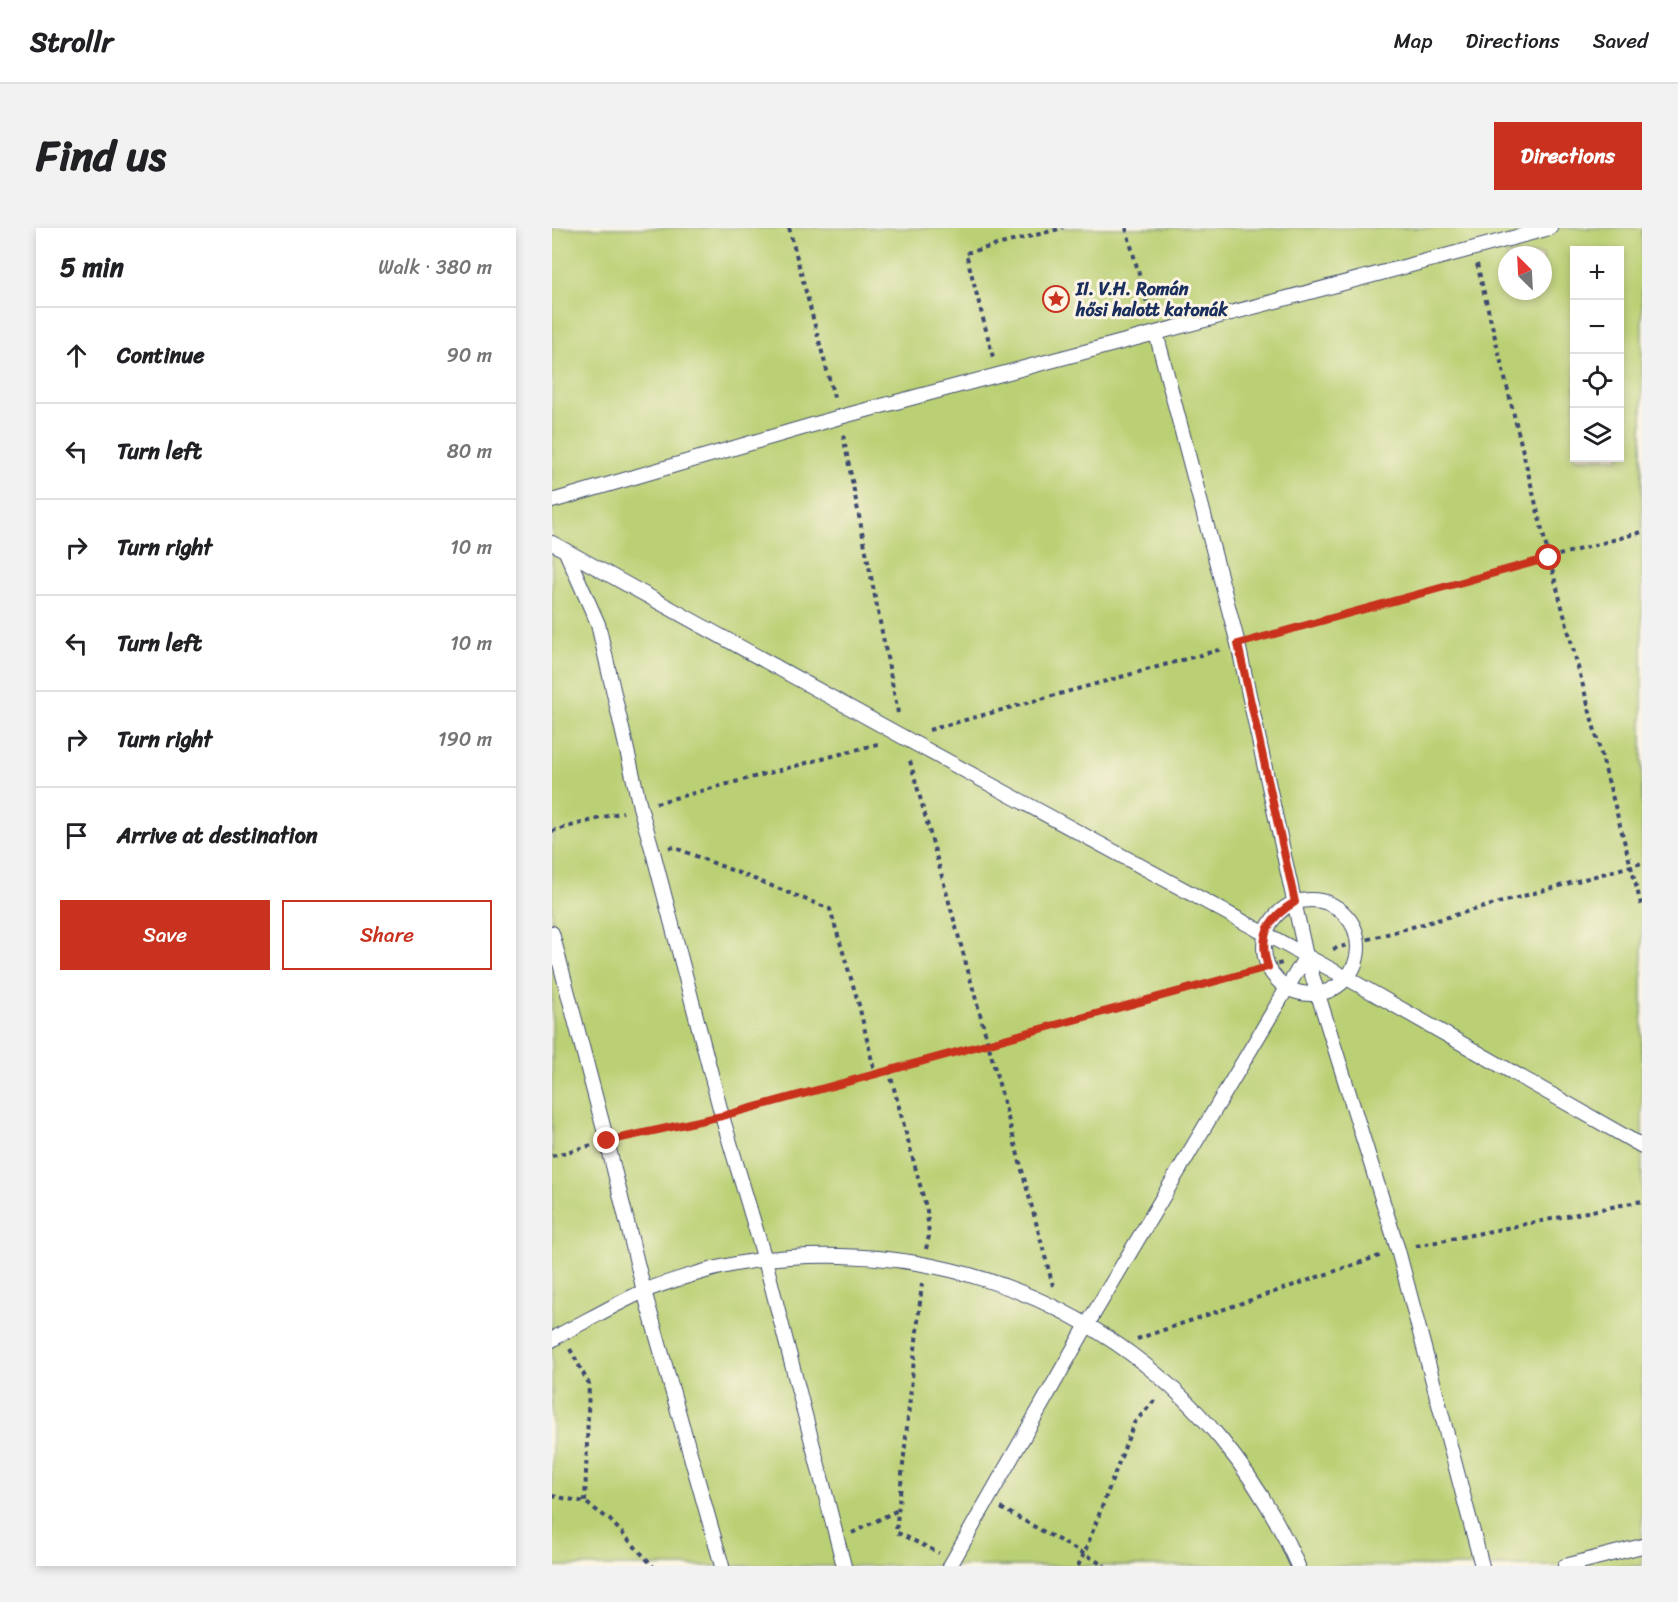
<!DOCTYPE html>
<meta charset="utf-8">
<style>
body{margin:0;font-family:Sriracha,sans-serif;background:#f2f2f2;color:#202124}
.controls{position:absolute;right:18px;top:18px;display:grid;overflow:hidden;border-radius:0px;box-shadow:0 3px 9px #0003}
.controls button{width:54px;height:54px;display:grid;place-items:center;padding:0;border:0;border-bottom:2px solid #e0e0e0;background:#fff;color:#202124;font:30px sans-serif}
.compass{position:absolute;left:946px;top:18px;width:54px;height:54px;border-radius:50%;background:#fff;box-shadow:0 3px 9px #0003;rotate:336deg}
.stop{position:absolute;width:18px;height:18px;margin:-14px;border:4px solid #c8321e;border-radius:50%;background:#fff}
.stop.end{background:#c8321e;border-color:#fff;box-shadow:0 2px 6px #0008}
.list{margin:0;padding:0;list-style:none}
h2{display:flex;justify-content:space-between;align-items:center;height:78px;margin:0;padding:0 24px;font-size:26px}
h2 small{font-size:20px;font-weight:400;color:#757577}
.list li{display:grid;grid-template-columns:39px 1fr auto;gap:18px;align-items:center;box-sizing:border-box;height:96px;padding:0 24px;border-top:2px solid #e0e0e0}
.list b{display:block;font-size:22px;white-space:nowrap}
.list em{font-size:20px;font-style:normal;color:#757577}
.actions{display:flex;gap:12px;padding:18px 24px}
.actions a{flex:1;padding:14px 0;border:2px solid #c8321e;border-radius:0px;text-align:center;font-size:21px;color:#c8321e}
.actions .main{background:#c8321e;color:#fff}
.icon{flex:none;width:33px;height:33px;fill:none;stroke:currentColor;stroke-width:2;stroke-linecap:round;stroke-linejoin:round}
.map{position:relative;flex:none;width:1090px;height:1338px;overflow:hidden;border-radius:0px}
header{display:flex;align-items:center;gap:36px;box-sizing:border-box;height:84px;padding:0 30px;background:#fff;border-bottom:2px solid #e0e0e0}
header strong{font-size:28px}
nav{display:flex;gap:33px;margin-inline-start:auto;font-size:21px}
.intro{display:flex;align-items:center;justify-content:space-between;box-sizing:border-box;height:144px;padding:0 36px}
h1{margin:0;font-size:42px}
.button{padding:15px 27px;border-radius:0px;background:#c8321e;color:#fff;font-size:21px;font-weight:700}
main{display:flex;gap:36px;padding:0 36px}
aside{flex:1;background:#fff;border-radius:0px;box-shadow:0 3px 9px #0003}
.map>svg:first-child{display:block}
.green{fill:#bbd074;stroke:#6b8069;stroke-width:1.5;fill-rule:evenodd}
.lines{fill:none;stroke-linecap:round;stroke-linejoin:round}
.service-casing{stroke:#3c4a6d;stroke-width:16}
.path{stroke:#3c4a6d;stroke-width:4;stroke-dasharray:4.5 4.5;stroke-linecap:butt}
.service{stroke:#fff;stroke-width:14}
.route{stroke:#c8321e;stroke-width:8}
.labels{text-anchor:middle;dominant-baseline:central;stroke-width:6;stroke-linejoin:round;paint-order:stroke}
.poi-label{font-size:18px;font-weight:bold;fill:#1b2f5e;stroke:#fcf5e5;text-anchor:start}
</style>
<header>
<strong>Strollr</strong>
<nav><a>Map</a><a>Directions</a><a>Saved</a></nav>
</header>
<div class="intro"><h1>Find us</h1><a class="button">Directions</a></div>
<main>
<aside>
<h2>5 min<small>Walk · 380 m</small></h2>
<ul class="list">
<li><svg class="icon" aria-label="ahead" viewBox="0 0 24 24"><path d="M12 20V5M6 11l6-6 6 6"/></svg><div><b>Continue</b></div><em>90 m</em></li>
<li><svg class="icon" aria-label="left" viewBox="0 0 24 24"><path d="M17 20v-9H6M10 6l-5 5 5 5"/></svg><div><b>Turn left</b></div><em>80 m</em></li>
<li><svg class="icon" aria-label="right" viewBox="0 0 24 24"><path d="M7 20v-9h11M14 6l5 5-5 5"/></svg><div><b>Turn right</b></div><em>10 m</em></li>
<li><svg class="icon" aria-label="left" viewBox="0 0 24 24"><path d="M17 20v-9H6M10 6l-5 5 5 5"/></svg><div><b>Turn left</b></div><em>10 m</em></li>
<li><svg class="icon" aria-label="right" viewBox="0 0 24 24"><path d="M7 20v-9h11M14 6l5 5-5 5"/></svg><div><b>Turn right</b></div><em>190 m</em></li>
<li><svg class="icon" aria-label="arrive" viewBox="0 0 24 24"><path d="M6 21V4h12l-3 4 3 4H6"/></svg><div><b>Arrive at destination</b></div></li>
</ul>
<div class="actions"><a class="main">Save</a><a>Share</a></div>
</aside>
<div class="map">
<svg width="1090" height="1338" viewBox="0 0 1090 1338">
<rect width="100%" height="100%" fill="#fcf5e5"/>
<filter id="ink" filterUnits="userSpaceOnUse"><feTurbulence type="fractalNoise" baseFrequency=".0167" numOctaves="2"/><feDisplacementMap in="SourceGraphic" scale="12" xChannelSelector="R" yChannelSelector="G"/><feConvolveMatrix kernelMatrix="1 2 1 2 8 2 1 2 1" color-interpolation-filters="sRGB"/></filter>
<filter id="wash" filterUnits="userSpaceOnUse"><feTurbulence type="fractalNoise" baseFrequency=".008" numOctaves="4" result="noise"/><feDisplacementMap in="SourceGraphic" scale="24" xChannelSelector="R" yChannelSelector="G"/><feGaussianBlur stdDeviation="1.35" result="paint"/><feColorMatrix in="noise" values="0 0 0 0 0 0 0 0 0 0 0 0 0 0 0 0 0 1.4 0 .05"/><feComposite in="paint" operator="in"/></filter>
<g filter="url(#wash)">
<rect width="100%" height="100%" fill="#f4e1c5"/>
<path class="green" d="M0 0H1090V1338H0ZM1023 22H1068V230H1023ZM955 27H991V63H955Z"/>
</g>
<g filter="url(#ink)">
<g class="lines">
<defs>
<path id="service" d="M604 105 686 416 754 728 846 1022 930 1338
M0 273 288 189 998 0
M0 315 351 509 793 749 1090 918
M14 324 46 396 88 579 101 624 170 888 213 1032 292 1338
M712 719a47 47 0 1 1 94 0a47 47 0 1 1-94 0Z
M0 705 55 913 92 1063 170 1338
M0 1112 9 1106C36 1092 62 1077 90 1064 108 1056 130 1050 150 1044 194 1031 243 1027 289 1028 491 1032 666 1152 746 1338
M398 1338 535 1097 754 728
M1013 1338 1090 1318"/>
</defs>
<use href="#service" class="service-casing"/>
<path class="path" d="M237 0 283 173
M574 0 599 89
M925 36 997 330 1090 680
M441 129 414 25 511 0
M291 207 346 485
M703 411 1090 304
M377 502 670 421
M358 533 436 815 501 1058
M104 575 326 516
M0 603 71 584
M117 620 121 619 278 681 307 777 323 846
M781 721 1090 635
M337 842 375 983 377 1008 374 1021
M187 883 730 735
M70 910 154 892
M0 928 40 917
M864 1018 1090 973
M370 1055 344 1304 387 1325
M585 1111 830 1027
M18 1121 37 1156 33 1274
M0 1268 33 1274 58 1292 101 1338
M449 1280 532 1326 582 1195 604 1171
M300 1305 346 1282
M526 1338 532 1326 553 1338"/>
<use href="#service" class="service"/>
</g>
</g>
<g class="lines" filter="url(#ink)">
<path class="route" d="M55 913 170 888 716 739C706 708 716 690 743 674L686 416 997 330"/>
</g>
<defs>
<symbol id="sight-ring" viewBox="-11 -11 22 22"><circle r="9.5" fill="#fcf5e5" stroke="#c8321e" stroke-width="1.5"/><path d="M0-6L1.8-2.2L6-1.7L2.9 1.2L3.7 5.4L0 3.3L-3.7 5.4L-2.9 1.2L-6-1.7L-1.8-2.2Z" fill="#c8321e"/></symbol>
</defs>
<g fill-rule="evenodd">
<use href="#sight-ring" x="489" y="56" width="30" height="30"/>
</g>
<g class="labels">
<g class="poi-label">
<text x="524" y="61">II. V.H. Román<tspan x="524" dy="21">hősi halott katonák</tspan></text>
</g>
</g>
</svg>
<div class="controls">
<button>+</button>
<button>−</button>
<button><svg class="icon" aria-label="locate" viewBox="0 0 24 24"><circle cx="12" cy="12" r="6"/><path d="M12 2v4M12 18v4M2 12h4M18 12h4"/></svg></button>
<button><svg class="icon" aria-label="layers" viewBox="0 0 24 24"><path d="M12 4l9 5-9 5-9-5zM3 14l9 5 9-5"/></svg></button>
</div>
<svg class="compass" viewBox="-18 -18 36 36"><path d="M0-13l5 13h-10z" fill="#e53935"/><path d="M0 13l5-13h-10z" fill="#757577"/></svg>
<div class="stop" style="left:997px;top:330px"></div>
<div class="stop end" style="left:55px;top:913px"></div>
</div>
</main>
